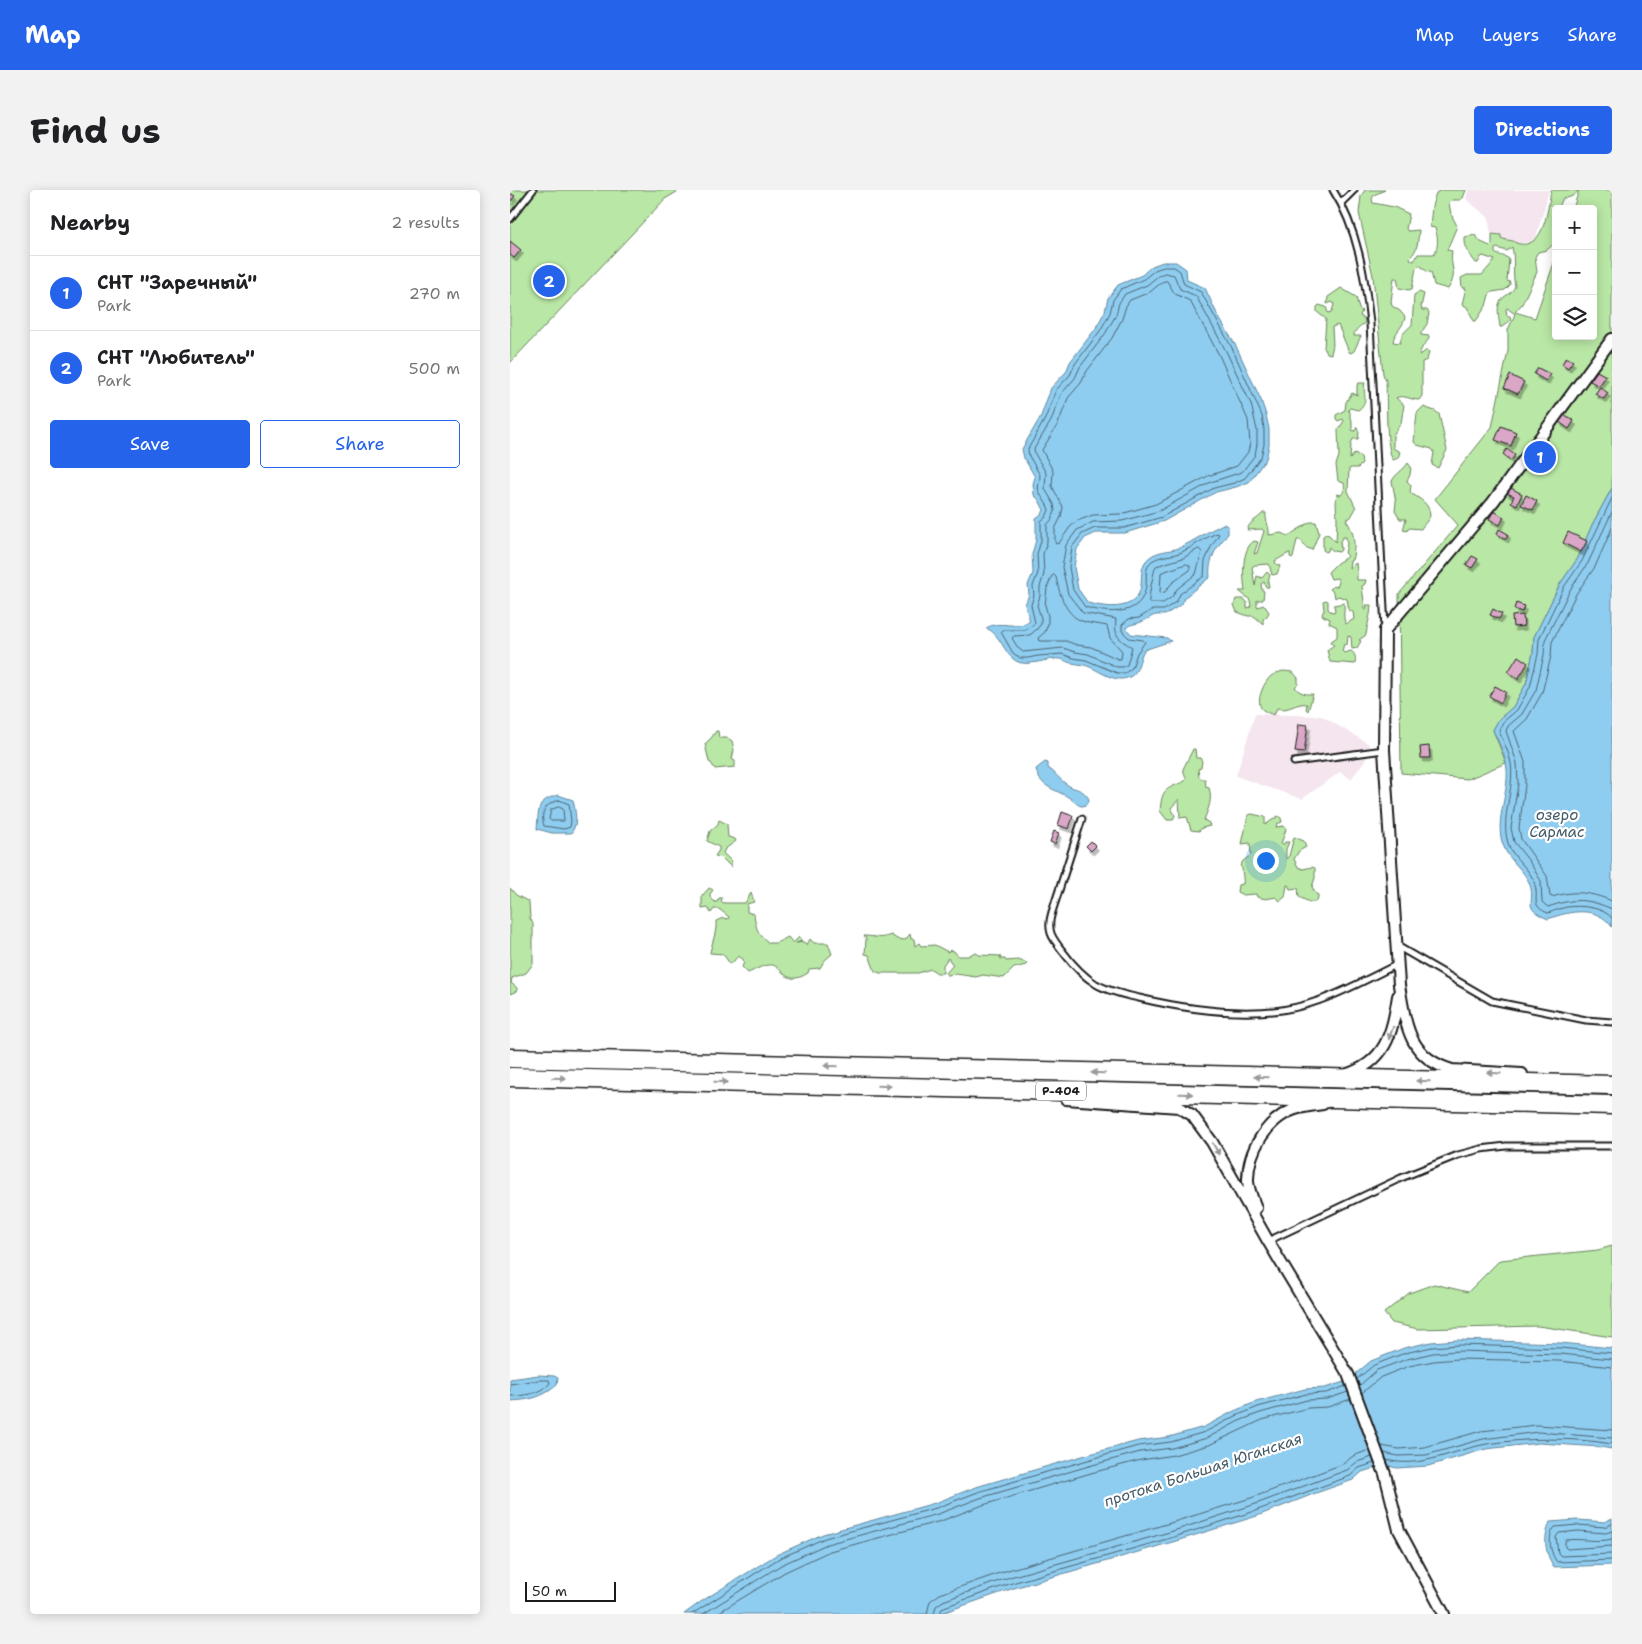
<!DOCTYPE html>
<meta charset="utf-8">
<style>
body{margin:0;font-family:"Shantell Sans",sans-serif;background:#f2f2f2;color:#202124}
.controls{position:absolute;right:15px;top:15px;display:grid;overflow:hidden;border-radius:5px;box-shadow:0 2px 12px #0003}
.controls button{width:45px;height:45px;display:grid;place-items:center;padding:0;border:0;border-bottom:1px solid #e0e0e0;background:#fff;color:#202124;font:25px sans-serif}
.scale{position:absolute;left:15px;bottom:12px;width:91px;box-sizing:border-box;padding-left:5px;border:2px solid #1c1c1c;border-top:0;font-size:14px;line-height:18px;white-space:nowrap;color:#1c1c1c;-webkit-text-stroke:4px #fff;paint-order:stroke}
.you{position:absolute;left:755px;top:670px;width:18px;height:18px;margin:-12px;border:4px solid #fff;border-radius:50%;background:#1a73e8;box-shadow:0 0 0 8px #1a73e833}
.badge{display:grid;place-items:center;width:32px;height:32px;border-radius:50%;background:#2563eb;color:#fff;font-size:16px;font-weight:700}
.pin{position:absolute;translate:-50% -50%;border:2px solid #fff;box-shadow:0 1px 5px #0006}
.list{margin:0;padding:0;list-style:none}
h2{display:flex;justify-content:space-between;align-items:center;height:65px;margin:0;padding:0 20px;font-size:21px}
h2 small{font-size:16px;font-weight:400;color:#757577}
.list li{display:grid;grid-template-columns:32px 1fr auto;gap:15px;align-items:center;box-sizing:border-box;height:75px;padding:0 20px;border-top:1px solid #e0e0e0}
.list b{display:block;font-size:19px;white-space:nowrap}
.list p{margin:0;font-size:16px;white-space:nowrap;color:#757577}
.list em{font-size:16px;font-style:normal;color:#757577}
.actions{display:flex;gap:10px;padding:15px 20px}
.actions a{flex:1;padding:11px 0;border:1px solid #2563eb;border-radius:5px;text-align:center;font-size:18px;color:#2563eb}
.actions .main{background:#2563eb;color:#fff}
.icon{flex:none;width:28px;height:28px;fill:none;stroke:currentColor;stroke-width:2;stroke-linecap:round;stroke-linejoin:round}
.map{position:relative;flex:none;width:1102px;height:1424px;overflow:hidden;border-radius:5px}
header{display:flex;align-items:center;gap:30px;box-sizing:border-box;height:70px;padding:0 25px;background:#2563eb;color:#fff}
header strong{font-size:24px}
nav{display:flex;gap:28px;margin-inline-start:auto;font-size:18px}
.intro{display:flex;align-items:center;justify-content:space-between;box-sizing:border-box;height:120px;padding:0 30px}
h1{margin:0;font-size:35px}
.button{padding:12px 22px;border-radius:5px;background:#2563eb;color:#fff;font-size:18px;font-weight:700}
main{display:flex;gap:30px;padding:0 30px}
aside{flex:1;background:#fff;border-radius:5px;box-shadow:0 2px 12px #0003}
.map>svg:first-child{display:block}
.built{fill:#f4e5ee}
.green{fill:#b9e7a5;stroke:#6a8260}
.water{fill:#8fcdf0;stroke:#61869b}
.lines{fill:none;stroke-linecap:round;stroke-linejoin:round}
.shore{stroke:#4a6371;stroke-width:1}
.building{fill:#daa8c6;stroke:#1c1c1c;filter:url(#shadow)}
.lane-casing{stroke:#1c1c1c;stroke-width:9}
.street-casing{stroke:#1c1c1c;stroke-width:14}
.highway-casing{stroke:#1c1c1c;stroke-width:21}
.lane{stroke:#fff;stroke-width:5}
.street{stroke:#fff;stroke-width:10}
.highway{stroke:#fff;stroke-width:18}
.oneway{fill:#999}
.labels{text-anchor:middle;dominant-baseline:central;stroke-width:4.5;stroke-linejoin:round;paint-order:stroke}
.shield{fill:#fff;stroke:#606060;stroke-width:1}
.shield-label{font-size:12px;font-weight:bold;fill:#1c1c1c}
.water-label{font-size:15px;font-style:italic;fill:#445a66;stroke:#fff}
</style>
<header>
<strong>Map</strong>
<nav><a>Map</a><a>Layers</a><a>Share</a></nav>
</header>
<div class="intro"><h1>Find us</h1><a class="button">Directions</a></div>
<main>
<aside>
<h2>Nearby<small>2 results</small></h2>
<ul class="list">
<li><span class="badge">1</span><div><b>СНТ &quot;Заречный&quot;</b><p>Park</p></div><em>270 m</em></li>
<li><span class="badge">2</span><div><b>СНТ &quot;Любитель&quot;</b><p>Park</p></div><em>500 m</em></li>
</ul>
<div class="actions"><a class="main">Save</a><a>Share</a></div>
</aside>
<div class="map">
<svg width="1102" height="1424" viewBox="0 0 1102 1424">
<defs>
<filter id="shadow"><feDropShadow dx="2.5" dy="4" stdDeviation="0" flood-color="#0004"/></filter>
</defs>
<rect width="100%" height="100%" fill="#fff"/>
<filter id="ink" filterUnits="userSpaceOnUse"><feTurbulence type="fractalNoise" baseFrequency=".02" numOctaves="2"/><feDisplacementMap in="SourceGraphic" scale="10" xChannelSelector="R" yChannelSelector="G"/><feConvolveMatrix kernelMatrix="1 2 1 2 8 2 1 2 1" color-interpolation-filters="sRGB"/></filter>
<g filter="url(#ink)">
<path class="built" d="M958 0H1039L1025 51 1003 54 980 42 979 28 956 9Z
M745 524 812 526 859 554 858 566 841 589 830 582 792 609 726 586Z"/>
<path class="green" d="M0 0H170L155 9 0 173Z
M855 0H875L864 5 862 9 863 13 884 17 899 24 896 39 898 41 909 40C908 50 908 61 900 67L901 70 904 71 908 64H924C929 56 928 47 925 38L920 37 922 16 926 3 931 0H956L953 8 949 10H942L939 13 941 24 947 36 937 60 942 61C939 78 949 82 938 99L924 95 921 82H918L909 75 906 78 902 99 898 100 889 98 887 88H884L881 112 882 116 890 121 895 127C894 137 884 142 883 152L890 153C891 144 896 140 902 135L904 105 909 102 914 104 911 117 912 120H917L919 123 917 134 911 143V145L919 146V149L913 156 909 164 910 165 917 160 919 162 917 170 912 172V206L909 210C901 210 893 204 886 208L894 215 891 233 883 245V258L890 262 888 268 883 270C875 257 877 208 876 191L873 184 863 86 849 23 851 6Z
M1041 0H1068C1065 6 1060 8 1053 8L1048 19H1046V52L1037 60 1028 62 1025 67 1027 82 1012 114 1005 122 1025 128 1046 67V146H1083V19H1063L1069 0H1102V298L1082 335 1068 368 1050 394 1024 447 1023 463 1016 494 1003 517 989 529 983 540 996 573 958 589 891 583 889 404 948 335 925 309 982 237 998 161V140L1005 124 997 118 996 119 997 126H1000L1001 130 992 137H990C989 127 985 115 993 108 999 103 1002 103 1005 96 1002 83 1005 69 1002 57L997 61 987 58 985 59V63C989 66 994 65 999 69L997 91 1000 92V95L995 100 982 102 979 105 976 116 966 131H964L957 117 952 114 956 98H952L951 88 957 85H972L985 70 973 66 971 67 968 73H966C960 65 954 58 955 47L965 45 971 52 980 56 982 54V44L991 45V48C995 50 998 50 1003 51 1005 52 1007 54 1010 54 1035 58 1038 17 1041 0Z
M831 98 846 107 849 119 852 121 850 126 854 128 855 133C850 136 844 140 844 146H851L844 161 841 163 839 162 828 135 822 137 823 155 821 164 817 163 814 158 816 129 807 122V117L809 115 816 117 818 123 822 122 824 114 822 112 817 114 818 107Z
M849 193H855C852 204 860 212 848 220L840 218 838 220 840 222V228L842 230V240L845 241 847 237 849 242 848 249H843L841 254 840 269 845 263 851 267 852 274 848 278H841L839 279 838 301 846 318 841 327 836 330C837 332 839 334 840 337 845 345 845 361 842 370L840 371 839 378 846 373 847 382V390H856L855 394 852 396 855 420 857 419 856 415H861C861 426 857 434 856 445L849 450 851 451 847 458 842 459 841 447 838 446 837 455 834 454 832 461 834 463 841 461C846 464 846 469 845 474L820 472 817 460 824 455 820 452 827 447V437L819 433 820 429 813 426 812 424 814 420 813 411 816 410 818 411V419L820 421 824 422 825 421 824 415 834 413C835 421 832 427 836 434L844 429 843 422 839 420 837 409 828 406 825 408 824 403 820 399 824 396 827 397 829 392 827 388 821 389 818 382 827 373 838 366 835 363 837 354 836 347H833L830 351 831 360 829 362 823 361 819 357 818 361 816 362 813 360V346L816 344 819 345 826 352C826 345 827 337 827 330 827 321 825 313 827 304L831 305C834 302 835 298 834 293L828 291 826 275 829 266 828 240 834 231 833 229 828 231 826 229V225L835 220 836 212 842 203 847 205V195Z
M913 217 925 221 929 224 937 260 928 278 922 275 924 262 922 259 907 255 904 252 907 223Z
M898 273 901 277 900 285 897 291 901 295 900 303C908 307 920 314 920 325 920 329 913 335 911 339L899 338 897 341 893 340 896 329H890L885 321 886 312 882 291C886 283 893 281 898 273Z
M753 323H756C755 331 760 337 759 345L771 343 778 346 800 332H806L809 343 802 360 795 357 791 350H787L783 368 780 367V363H779L765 371 766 374 770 376 767 384 762 385 759 374 745 375 742 377 745 396 747 386 752 388 757 382 760 385 758 392 759 397H756L754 392 751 394 752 400 754 401 753 410H747V417L754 415 759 422 757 426 753 429V434L744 426H738L727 422 724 415 726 409H734L737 412V418L741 417 740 410 729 401H735C733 387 731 359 744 351L748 352 744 364 747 363 754 341 752 339 737 340C739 332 748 329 753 323Z
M773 481 783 482 788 488V494L785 497C789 503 797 505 803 504L798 521 796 519 797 514C785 512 779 522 767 518L764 525C761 524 756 522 753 520 744 513 754 492 761 486 764 484 769 482 773 481Z
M206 541H208L209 548H218L222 551 224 560 222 569 225 571V577L205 579 201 573 199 572 195 554 202 547Z
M683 559H685L686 568H690L692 571 691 578 688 579 689 587 692 589H695L696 597 699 598C703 610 698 619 694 630L699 633 700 636 692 638 689 641 681 640 677 627 670 628 669 609 661 618 665 625 663 630H657L650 621C652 598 655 600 675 591L676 588 673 579Z
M742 624 755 627V635L768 626 771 628 772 632 767 634 766 637 774 636 776 639 771 654H774L775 652H779L776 659V669L779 666 784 647 794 651 796 657 789 661 784 669 788 677 793 679 802 677 805 678V688L802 697 806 704 808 705V709L805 712H799L789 707 788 698 780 699 778 695H777L775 707 770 711 766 707 756 709 747 707 746 704 733 705 727 702 728 695 733 694C734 690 732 683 732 678L730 676 733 671 741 665 740 653 732 654 738 625Z
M209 630 217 634 218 647 225 649 226 651 215 659 213 663 221 671V677L211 667 205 666 209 660V657L197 651 200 641 208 634Z
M0 698 6 705 19 712 20 728 23 734V774L16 783 2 788 1 793 7 798V801L0 804Z
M199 698 203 700 200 704V707L205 712H207L209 708H212L211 712 215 713H235L241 703 244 712 237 714V722L244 724C246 739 247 743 259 753H266L278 747 283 753 289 747 292 751 286 753 294 752 297 755 300 749 304 753H318L322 764 314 771 310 778 299 779 298 783C273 799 273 773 259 775 253 775 245 780 238 783L232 777 234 772 233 769 228 766 223 772 220 774 213 764 200 763C202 752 207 742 206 731L213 728 218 729 219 727 209 719H204L201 723 198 718 192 719V706Z
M400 744 401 749H404L405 756 409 753 411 756 425 755 438 762 440 760 444 761 448 766H458L465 762 469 765 490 766 491 769H495L496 771 508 770 517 773 516 775 504 778 494 788 473 785 466 787 446 784 437 785 436 783 443 775 438 768 433 775V783H427L421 779 408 783H370L365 781 359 765 355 764 356 749 354 746C367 746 368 750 381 745L387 749 395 750Z
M1102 1056V1147L1028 1136 908 1139 882 1133 874 1123 899 1103 924 1094 958 1102 990 1070 1088 1060Z"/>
<path class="water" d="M653 72H666L676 79 677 90 695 98 708 126 726 156 751 210 756 225 759 239V255L756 269 739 292 726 297 706 302 654 331 615 343H586L575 348 567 359 564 377 568 399 578 413C597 418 628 422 631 395 632 385 630 374 640 367 647 361 660 361 669 358 684 351 698 341 713 334L718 336V344C707 356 698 369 700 387L674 408 672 414 655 425C640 424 644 427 631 432 625 435 621 433 616 438L621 444 657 448 661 451 634 460C628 470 630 484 617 488 602 493 587 478 574 475 570 474 566 474 562 473 558 473 555 470 551 469 539 467 517 478 506 471 493 463 491 444 476 438 491 429 506 441 520 431L515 415 519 404 518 395 523 383 522 364 526 350V328L532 324 534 320 529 310 524 305 523 294 525 287 514 268 512 259 531 226 541 198 556 182 560 172 586 138 595 121 598 108 608 95 632 85 642 76Z
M1102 298V737C1087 715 1059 721 1038 729 1011 717 1026 714 1020 695 1015 680 999 671 994 657 982 631 1002 600 996 573 994 562 988 551 983 540L989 529 1003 517 1016 494 1023 463 1024 447 1050 394 1068 368 1082 335Z
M535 572 538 573V578C545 582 549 589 556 594 566 601 572 597 579 609L578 613C576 615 575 616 571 616 567 615 562 609 558 607 545 599 529 597 526 579Z
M48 605 63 610C65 621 69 633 61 643H42L27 639C29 618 26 611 48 605Z
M947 1150 1051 1153 1102 1158V1259L1090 1257 1029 1253 976 1259 918 1276 887 1278 874 1275 852 1282 843 1290 806 1303 747 1326 666 1351 504 1398 429 1424H174L192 1411 266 1365 313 1344 425 1313 466 1297 576 1265 628 1251 659 1247 694 1237 724 1221 746 1212 795 1199 815 1198 837 1191 861 1171 894 1158 921 1152Z
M29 1185 44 1186 48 1188 47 1195C32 1208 19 1210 0 1211V1189Z
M1102 1328V1375L1043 1377C1035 1360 1033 1350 1040 1332L1068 1330 1095 1332Z"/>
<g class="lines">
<path class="shore" d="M654 77H664L670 81 674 94 691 102 722 158 746 212 752 226 754 239V255L751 267 735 288 724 293 704 298 652 327 614 338H585L572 344 562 357 559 377 563 400 575 417C598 424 632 427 636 396 637 388 634 377 642 371 651 365 663 366 672 362 684 356 694 348 707 343L709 344 701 357 695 371 694 386 670 404 667 411 654 420H642L629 428 619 429 612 435V441L619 448 633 450 635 452 627 463 622 478 615 483H607L576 470 563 468 552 464 528 466 518 468H510L503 463 491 442 493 440H516L525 433 521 415 524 405 523 396 528 383 527 364 531 351V331L536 327 539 320C537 313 532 308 529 302 527 297 530 291 530 285L519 266 518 259 535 229 546 200 560 185 565 174 590 141 600 123 603 110 611 99 634 89 645 80Z
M655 83 664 85 670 99 686 106 716 161 741 214 747 240V254L745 265 732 282 701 292 649 321 612 331 583 332 567 340 556 355 552 377 558 404 573 423 606 429C604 446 608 449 622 457L617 475 613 477H607L578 464 565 462 553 458 513 462 508 458 502 448 504 446 520 445 527 439 531 434V428L527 415 530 406V397L534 384 533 364 537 352V335L542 329 545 321 544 314 535 299 536 283 525 264 524 259 541 231 551 204 565 188 570 177 595 144 606 125 609 113 615 104 637 95 648 86Z
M657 91 665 104 680 111 709 165 738 230 740 253 738 262 727 276 698 286 646 314 611 324 583 325 567 331 560 337 549 353 546 354 545 352V339L551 327 553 317 542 296 543 281 532 260 548 234 558 208 571 193 577 181 602 148 612 129 616 116 620 110 640 102 652 92Z
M1102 308 1072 371 1054 397 1029 449 1028 464 1020 497 1007 520 993 532 989 541C993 551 999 562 1001 573 1005 600 990 627 998 653 1002 669 1022 679 1025 695 1029 709 1020 716 1038 723 1044 721 1051 718 1057 717 1071 715 1093 717 1102 728
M1102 322 1078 373 1060 400 1035 450 1034 465 1026 500 1012 524 998 536 996 541 1007 573 1008 594 1001 638 1004 652 1019 671 1031 691 1032 712 1038 717C1065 708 1076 708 1102 719
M1102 338 1085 377 1066 404 1042 452 1041 466 1032 503 1017 529 1004 541 1015 572V595L1009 638 1011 649 1037 686 1040 706 1042 707C1065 700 1080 702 1102 711
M689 359 692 362 686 384 667 399 662 407 653 413H639C638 409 644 379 646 376L673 368Z
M677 374 680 376V380L662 393 655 402 650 403 651 383Z
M544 385 546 387C549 402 555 425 572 431 580 434 589 434 597 436L600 448 612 461 611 469H608L581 457 567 455 556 451H529L528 448 535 442 538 434V426L535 415 537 398 542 386Z
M49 610 59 614 61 631 60 637 54 639 34 636C30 622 35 614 49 610Z
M49 617 53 619 54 631H41L39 629 41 620Z
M847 1189 864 1175 895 1163 922 1157 948 1155 1050 1158 1102 1163
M0 1194 29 1190H39L40 1193C32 1204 13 1206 0 1206
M849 1196 867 1180 897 1169 923 1163 948 1161 1050 1164 1102 1169
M852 1203 871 1187 899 1176 924 1171 948 1169 1049 1171 1102 1177
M871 1256 889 1259 915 1257 971 1241 1027 1235 1102 1240
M874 1263 888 1266 916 1265 973 1249 1028 1242 1102 1248
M876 1270C913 1279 942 1260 977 1254 1018 1248 1061 1247 1102 1254
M1102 1334 1095 1337 1068 1335 1045 1337C1037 1346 1040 1363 1047 1372L1102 1370
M1102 1341 1096 1343 1068 1341 1049 1343 1046 1347 1048 1363 1051 1366 1102 1364
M1102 1349C1088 1353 1071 1348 1056 1350L1055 1352V1357L1057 1359 1102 1356
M182 1424 268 1369 315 1348 426 1318 468 1302 578 1270 628 1256 661 1252 695 1242 726 1226 748 1217 796 1204 816 1203 836 1196
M193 1424 271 1375 317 1354 428 1324 470 1308 579 1276 630 1262 662 1258 697 1248 729 1231 750 1223 797 1210 817 1209 838 1202
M206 1424 275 1382 320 1361 431 1331 473 1315 581 1283 631 1270 664 1265 699 1255 752 1230 798 1218 818 1217 841 1209
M417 1424 420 1411 430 1404 498 1380 660 1333 741 1308 833 1274 843 1266 859 1260
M424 1424 426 1416 433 1411 500 1387 663 1341 743 1315 837 1280 847 1272 862 1267
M431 1424V1420L434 1417 502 1393 664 1347 745 1321 840 1286 849 1278 864 1273"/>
</g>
<path class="building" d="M0 3 5 6 0 12Z
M0 51 11 60 4 68 0 65Z
M1056 167 1063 171 1058 178 1052 174Z
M1028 178 1040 184 1036 191 1024 184Z
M1087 181 1096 186 1089 196 1080 191Z
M1000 185 1014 192 1008 204 994 198Z
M1090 197 1098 203 1094 209 1085 204Z
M1054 224 1064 231 1059 239 1049 232Z
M991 236 1006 242 1001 256 985 250Z
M997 259 1005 265 1001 271 993 264Z
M999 297 1012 304 1007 315 1001 312 1004 306 996 303Z
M1016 305 1027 311 1023 320 1011 315Z
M984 321 994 327 990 335 979 329Z
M989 339 998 344 996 349 987 344Z
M1058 342 1077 351 1071 362 1053 353Z
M962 366 968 369 962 378 956 375Z
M1006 413 1014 416 1012 422 1004 419Z
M983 419 992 424 989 429 980 425Z
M1013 425 1014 436 1003 437 1002 426Z
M1008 466 1018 473 1008 489 998 482Z
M985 496 996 502 991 513 979 506Z
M789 534 798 535 794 563 785 562Z
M919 556 920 568H911L910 557Z
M552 622 563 626 559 639 548 635Z
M544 641 549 643 545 654 540 652Z
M581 651 586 656 581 661 576 656Z"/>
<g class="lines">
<defs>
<path id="lane" d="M823 0C848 39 855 87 860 133L875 440
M831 13 844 0
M0 29 23 0
M784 572 874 560
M572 629 542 722C536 741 542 748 554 763 563 775 573 786 586 794 598 801 615 805 629 808 675 819 725 826 772 820 813 814 851 792 888 774
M887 756 982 811 1076 830 1102 832
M758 1051 891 988 948 965 971 959 996 956H1102"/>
<path id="street" d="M1012 884 942 880C898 867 896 835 889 795L874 560 875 440 983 312 1102 149
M835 885C876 872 882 844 888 806
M556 909 669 917 682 925 702 952 758 1051 838 1184 875 1284 889 1340 934 1424
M746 1018C743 1010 739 1001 738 992 737 961 758 926 789 918 797 916 805 915 813 914"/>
<path id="highway" d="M0 868 1102 895
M0 887 1102 915"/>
</defs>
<use href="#lane" class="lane-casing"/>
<use href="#street" class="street-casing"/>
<use href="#highway" class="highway-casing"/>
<use href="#lane" class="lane"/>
<use href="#street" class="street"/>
<use href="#highway" class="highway"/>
</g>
<defs><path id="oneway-solid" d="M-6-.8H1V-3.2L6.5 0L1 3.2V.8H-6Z" transform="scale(1.25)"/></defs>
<g class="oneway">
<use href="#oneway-solid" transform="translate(881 843) rotate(110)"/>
<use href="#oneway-solid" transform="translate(321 876) rotate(-179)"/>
<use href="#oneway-solid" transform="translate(588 883) rotate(-179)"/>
<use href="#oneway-solid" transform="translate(984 883) rotate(-177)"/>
<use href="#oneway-solid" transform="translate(751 887) rotate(-179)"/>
<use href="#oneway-solid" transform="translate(49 888) rotate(1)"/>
<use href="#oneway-solid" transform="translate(913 891) rotate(-179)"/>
<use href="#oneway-solid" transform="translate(211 892) rotate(1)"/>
<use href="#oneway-solid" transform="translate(374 896) rotate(1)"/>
<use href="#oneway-solid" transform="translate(676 904) rotate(1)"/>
<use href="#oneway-solid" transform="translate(706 959) rotate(60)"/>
</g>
</g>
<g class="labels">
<rect class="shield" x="526" y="891.5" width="50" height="19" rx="4"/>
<g class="shield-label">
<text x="551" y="901">Р-404</text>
</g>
<g class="water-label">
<text x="1047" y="625">озеро<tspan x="1047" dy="17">Сармас</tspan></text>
<text transform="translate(693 1280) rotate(-18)">протока Большая Юганская</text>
</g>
</g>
</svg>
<div class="controls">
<button>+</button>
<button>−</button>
<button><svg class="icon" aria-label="layers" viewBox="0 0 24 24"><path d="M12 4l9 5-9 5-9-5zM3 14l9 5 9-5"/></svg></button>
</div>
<div class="scale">50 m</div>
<div class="you"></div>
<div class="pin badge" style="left:1030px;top:267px">1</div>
<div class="pin badge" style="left:39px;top:91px">2</div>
</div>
</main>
